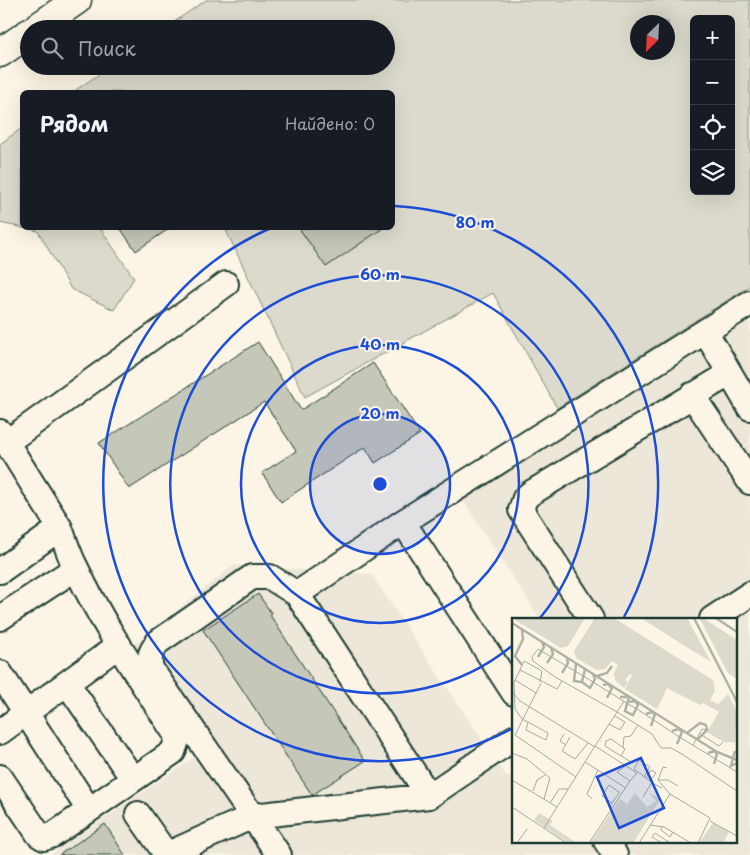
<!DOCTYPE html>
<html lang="ru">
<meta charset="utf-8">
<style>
body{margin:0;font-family:"Playpen Sans",sans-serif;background:#242831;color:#f1f3f6}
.controls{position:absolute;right:15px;top:15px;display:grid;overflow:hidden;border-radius:8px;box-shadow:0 5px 20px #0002}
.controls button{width:45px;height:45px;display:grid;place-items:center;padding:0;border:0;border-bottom:1px solid #363941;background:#171b24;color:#f1f3f6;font:25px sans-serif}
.compass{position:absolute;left:630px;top:15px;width:45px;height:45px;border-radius:50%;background:#171b24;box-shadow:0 5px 20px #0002;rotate:204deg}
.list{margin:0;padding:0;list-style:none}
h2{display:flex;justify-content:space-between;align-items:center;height:65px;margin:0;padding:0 20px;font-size:21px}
h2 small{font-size:16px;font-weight:400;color:#9ea1a6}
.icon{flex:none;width:28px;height:28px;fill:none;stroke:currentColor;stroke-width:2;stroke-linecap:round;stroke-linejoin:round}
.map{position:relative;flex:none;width:750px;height:855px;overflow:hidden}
.search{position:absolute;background:#171b24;box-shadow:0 5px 20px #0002;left:20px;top:20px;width:375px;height:55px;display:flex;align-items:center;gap:12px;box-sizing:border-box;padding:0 18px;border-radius:28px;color:#9ea1a6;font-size:19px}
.panel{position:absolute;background:#171b24;box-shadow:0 5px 20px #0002;left:20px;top:90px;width:375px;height:140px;border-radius:8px}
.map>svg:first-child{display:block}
.built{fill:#ece7d8}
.green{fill:#dcdacc;stroke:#7e8c80;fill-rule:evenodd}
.building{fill:#c5c7b9;stroke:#1f3d34}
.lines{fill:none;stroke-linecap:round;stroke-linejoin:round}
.minor-casing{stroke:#1f3d34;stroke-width:28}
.major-casing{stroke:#1f3d34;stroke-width:31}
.minor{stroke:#fcf5e5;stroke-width:24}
.major{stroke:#fcf5e5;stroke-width:28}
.ring{fill:none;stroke:#1d4ed8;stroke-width:2.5}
.inset-river{fill:none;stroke:#aeb3a7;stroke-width:2.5}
.inset-road{fill:none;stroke:#a4ab9e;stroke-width:1}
.view{fill:#1d4ed8;fill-opacity:0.15;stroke:#1d4ed8;stroke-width:2.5}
.inset-edge{fill:none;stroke:#1f3d34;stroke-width:2.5}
.centre{fill:#1d4ed8;stroke:#fcf5e5;stroke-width:2.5}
.ring-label{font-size:15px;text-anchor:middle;font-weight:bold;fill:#1d4ed8;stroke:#fcf5e5;stroke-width:4;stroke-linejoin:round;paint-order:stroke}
</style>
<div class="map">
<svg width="750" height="855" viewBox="0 0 750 855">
<rect width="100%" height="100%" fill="#fcf5e5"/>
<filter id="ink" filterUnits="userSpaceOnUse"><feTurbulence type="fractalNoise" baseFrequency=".02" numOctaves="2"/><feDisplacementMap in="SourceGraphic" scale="10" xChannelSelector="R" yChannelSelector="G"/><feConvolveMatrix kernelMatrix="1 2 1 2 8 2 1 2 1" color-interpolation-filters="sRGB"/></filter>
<g filter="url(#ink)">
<path class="built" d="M750 321V855H50L198 755 128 649 234 565 371 574 507 777 514 774V841H736V619H540L462 499 712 342Z"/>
<path class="green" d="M206 0H750V286L557 408 493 293 305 397 225 228H392V92H73L111 66H386V29H164ZM694 19H731V191H694ZM638 22H668V52H638Z
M22 128V228H100L134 278 114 310 71 289 38 231 0 223V144Z"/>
<path class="building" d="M120 228H170L136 251Z
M299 228H383L326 267Z
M258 342 301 410 373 363 420 434 375 463 365 447 281 502 262 473 296 451 264 402 129 489 99 443Z
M258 594 272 614 270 615 365 761 312 795 203 630Z
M105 824 125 855H59Z"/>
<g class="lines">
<defs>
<path id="minor" d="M705 331 750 408
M692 395 750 482
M0 432 60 528 0 571
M7 442 226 284
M403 522 514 693
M0 618 76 568
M591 619 521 510 525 498 531 493 729 374
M712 619 750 594
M0 673 89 810
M67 683 133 779
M0 732 119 645
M0 777 39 835 44 838 53 835 173 752 177 740 175 733C140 679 103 626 76 568 69 555 65 541 60 528
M429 796 514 738
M138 814 166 854
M606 841 615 855
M166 855 253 816 429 796 297 594 403 522 750 303
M279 855 151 669C148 657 151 651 158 642L252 577H270L297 594"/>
<path id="major" d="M35 29 77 0
M0 53 29 33"/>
</defs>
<use href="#minor" class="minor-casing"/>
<use href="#major" class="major-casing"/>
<use href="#minor" class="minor"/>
<use href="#major" class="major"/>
</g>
</g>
<circle cx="380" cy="484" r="70" fill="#1d4ed8" fill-opacity=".12"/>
<g class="ring">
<circle cx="380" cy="484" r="70"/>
<circle cx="380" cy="484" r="139"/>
<path d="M513 645A209 209 0 1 1 540 618"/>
<path d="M513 728A278 278 0 1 1 271 228M395 206A278 278 0 0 1 624 617"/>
</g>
<g transform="translate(512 618)">
<rect width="225" height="225" fill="#fcf5e5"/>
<path d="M0 0H73L56 28 49 30ZM83 0H102L201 62 203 73 198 82 206 86 216 76 225 94 223 124H212L195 114 207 94 191 85 188 87 155 70 145 91 113 71 120 57 118 56 113 62 116 64 112 70 103 62 102 55 106 47 100 43 93 51 85 52 64 40 62 33ZM129 0H175L199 44 168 25ZM191 0 225 22V61L216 55 188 1ZM123 175 135 189 144 183 137 175 149 180 122 224 78 225 108 181 115 186ZM27 195 41 203 38 207 65 225H55L22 202ZM201 205 217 214 211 225H187Z" fill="#dcdacc"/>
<path class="inset-river" d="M182 0 225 84M204 0 225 14M0 5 205 134 225 142M26 39 32 29 30 24M35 45 41 36 39 30M64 46 62 63 70 64 73 51M10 47 3 38 11 21 10 12M50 55 56 45 55 40M85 58 95 55 100 48M70 64 78 70 83 61 81 56M91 67 96 66 100 70 95 80M108 79H117L113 93 121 97 126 87 123 83 117 84M134 96 140 94 143 96 139 108M160 113 167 111 170 114 165 126M175 115 188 105 194 107M185 122 195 112 194 107M223 133 219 148 225 145M196 135 203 133 205 136 202 146"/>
<path class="inset-road" d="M8 52 12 43 30 53 28 64M3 62 24 75M29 65 3 117 64 159M1 75 8 83 83 129M112 83 105 94 43 59 21 43 20 39 26 31 73 59 116 86 125 91 134 97 169 120 225 154M16 104 14 112 34 122 36 115 16 104 10 101 3 91 2 64 8 52 45 71 50 63M97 106 108 112 113 104 103 98M52 116 48 123 54 127M188 116 207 128 211 124M58 119 50 133 63 141 76 125M181 127 190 111 195 112M83 128 105 94 140 116 149 130H159L170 136 225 173M111 130 112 119 119 118 126 107M0 135 15 141 38 160 32 181M73 144 114 170M155 150 151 149 146 162 158 176M132 159 138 149 127 142 122 151 134 160M0 162 45 189M146 162H156L166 168M138 163 144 155 139 152 134 160 142 166 150 170M21 173 25 162 33 157M131 179 140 164M80 181 75 176 86 152M38 185 47 171H56M99 187 100 185 107 175V174L97 167 90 178 100 185M0 189 54 225M198 203 225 218M138 207 152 209 179 225M150 209 149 212 158 219 161 214M32 210 83 128 125 155 118 163M5 225 15 211M77 225 118 163 105 154 119 144 93 128 94 123 99 121 113 131 109 138M127 225 158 176 198 200 186 225M150 225 140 219 143 215 158 225"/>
<path class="view" d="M129 140 152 190 107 210 85 159Z"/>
<rect width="225" height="225" class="inset-edge"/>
</g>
<circle cx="380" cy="484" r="8" class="centre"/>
<g class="ring-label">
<text x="475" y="228">80 m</text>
<text x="380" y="280">60 m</text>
<text x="380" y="350">40 m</text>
<text x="380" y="419">20 m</text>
</g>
</svg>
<div class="controls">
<button>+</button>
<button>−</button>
<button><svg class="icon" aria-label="locate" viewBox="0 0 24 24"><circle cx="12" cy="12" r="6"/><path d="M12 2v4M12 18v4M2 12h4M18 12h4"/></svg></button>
<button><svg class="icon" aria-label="layers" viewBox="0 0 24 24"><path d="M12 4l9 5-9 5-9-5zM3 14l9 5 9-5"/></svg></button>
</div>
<svg class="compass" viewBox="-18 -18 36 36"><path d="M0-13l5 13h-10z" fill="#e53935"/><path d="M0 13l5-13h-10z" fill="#9ea1a6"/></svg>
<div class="search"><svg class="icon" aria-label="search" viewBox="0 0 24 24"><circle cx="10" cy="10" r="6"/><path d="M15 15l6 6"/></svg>Поиск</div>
<section class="panel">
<h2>Рядом<small>Найдено: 0</small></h2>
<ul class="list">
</ul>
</section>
</div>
